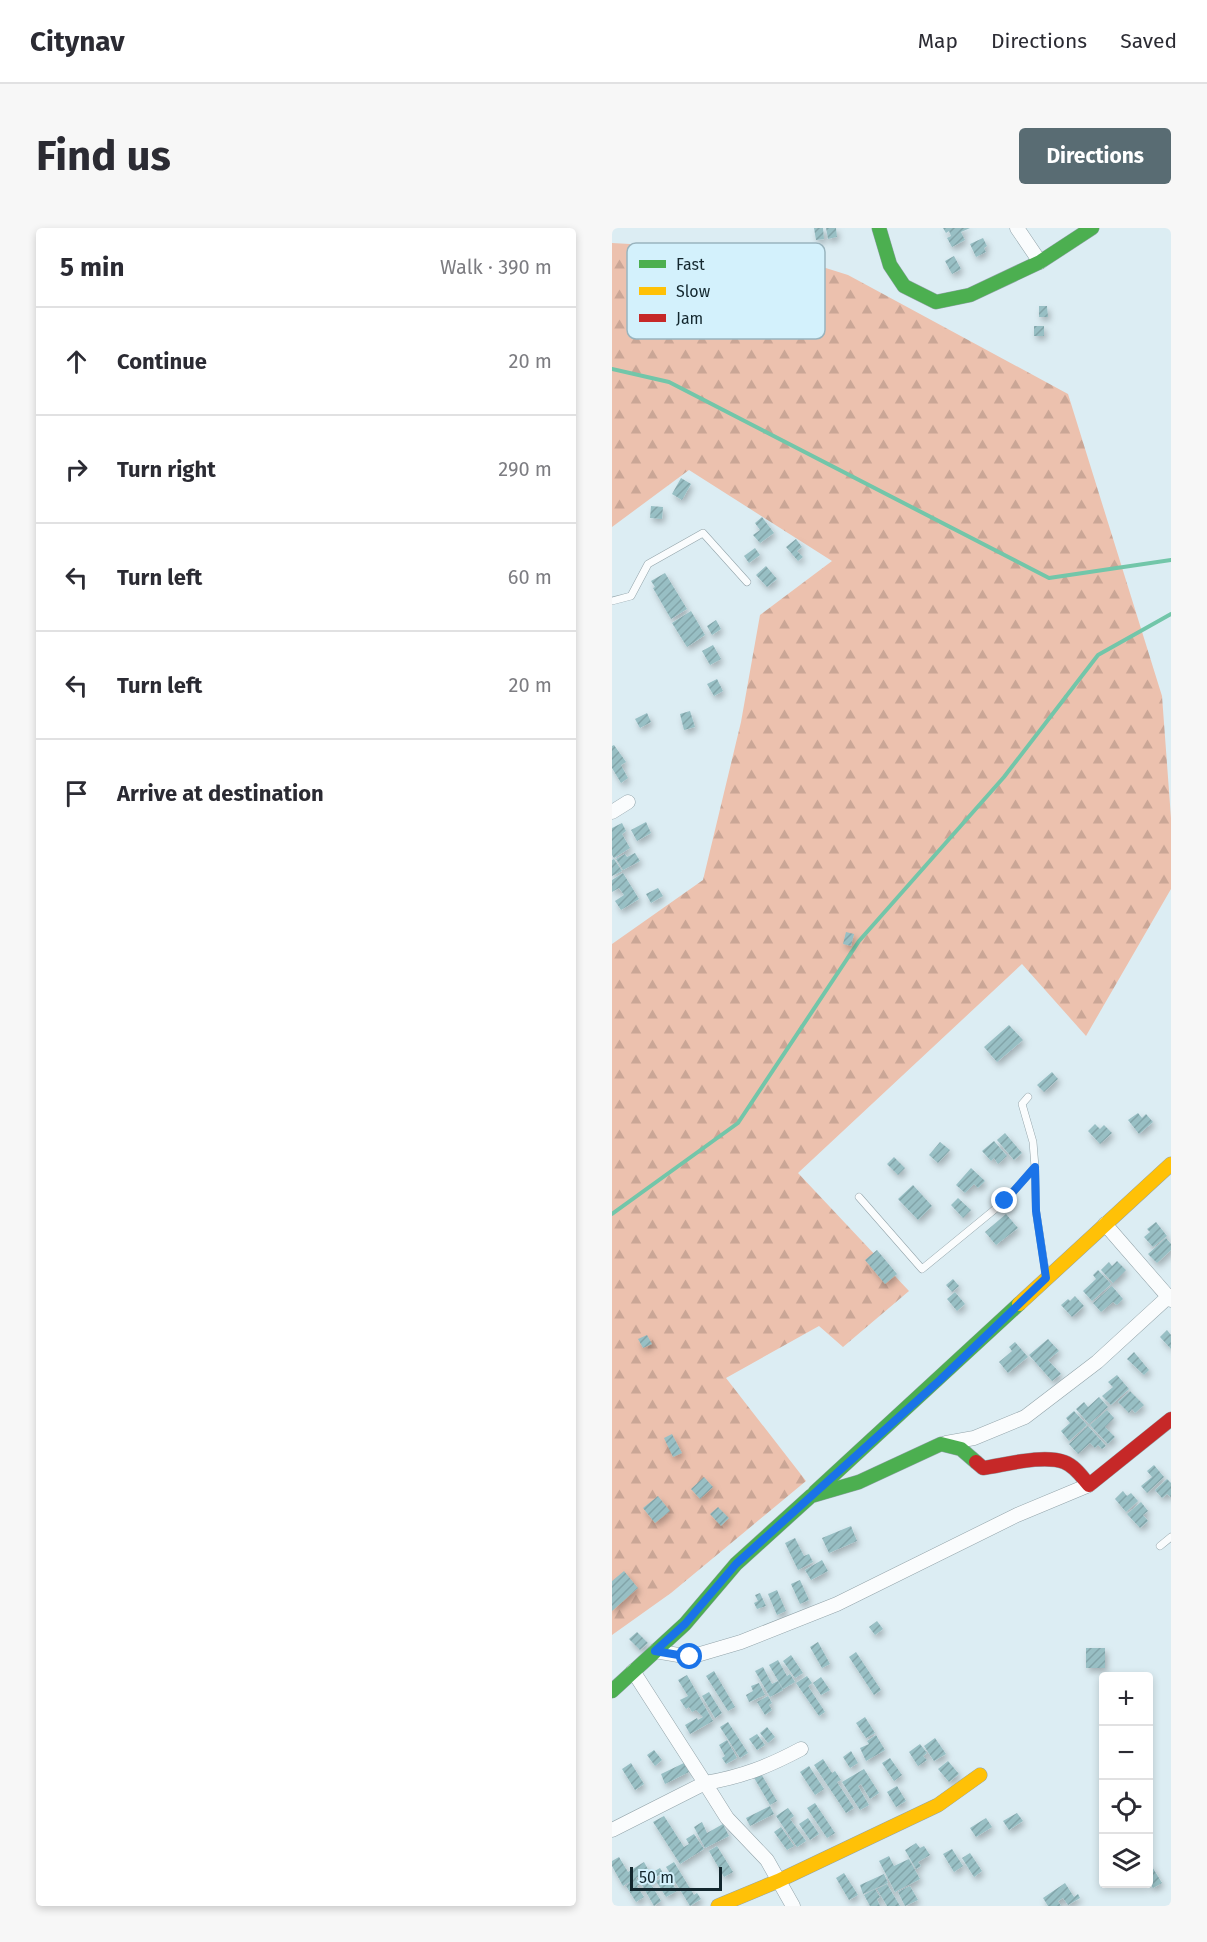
<!DOCTYPE html>
<meta charset="utf-8">
<style>
body{margin:0;font-family:"Fira Sans",sans-serif;background:#f7f7f7;color:#2b2b33}
.controls{position:absolute;right:18px;bottom:18px;display:grid;overflow:hidden;border-radius:6px;box-shadow:0 3px 9px #0003}
.controls button{width:54px;height:54px;display:grid;place-items:center;padding:0;border:0;border-bottom:2px solid #e1e1e2;background:#fff;color:#2b2b33;font:30px sans-serif}
.scale{position:absolute;left:18px;bottom:15px;width:92px;box-sizing:border-box;padding-left:6px;border:3px solid #13272e;border-top:0;font-size:16px;line-height:21px;white-space:nowrap;color:#13272e;-webkit-text-stroke:4px #d3f1fc;paint-order:stroke}
.stop{position:absolute;width:18px;height:18px;margin:-14px;border:4px solid #1a73e8;border-radius:50%;background:#fff}
.stop.end{background:#1a73e8;border-color:#fff;box-shadow:0 2px 6px #0008}
.list{margin:0;padding:0;list-style:none}
h2{display:flex;justify-content:space-between;align-items:center;height:78px;margin:0;padding:0 24px;font-size:26px}
h2 small{font-size:20px;font-weight:400;color:#7c7c81}
.list li{display:grid;grid-template-columns:39px 1fr auto;gap:18px;align-items:center;box-sizing:border-box;height:108px;padding:0 24px;border-top:2px solid #e1e1e2}
.list b{display:block;font-size:22px;white-space:nowrap}
.list em{font-size:20px;font-style:normal;color:#7c7c81}
.icon{flex:none;width:33px;height:33px;fill:none;stroke:currentColor;stroke-width:2;stroke-linecap:round;stroke-linejoin:round}
.map{position:relative;flex:none;width:559px;height:1678px;overflow:hidden;border-radius:6px}
header{display:flex;align-items:center;gap:36px;box-sizing:border-box;height:84px;padding:0 30px;background:#fff;border-bottom:2px solid #e1e1e2}
header strong{font-size:28px}
nav{display:flex;gap:33px;margin-inline-start:auto;font-size:21px}
.intro{display:flex;align-items:center;justify-content:space-between;box-sizing:border-box;height:144px;padding:0 36px}
h1{margin:0;font-size:42px}
.button{padding:15px 27px;border-radius:6px;background:#596c73;color:#fff;font-size:21px;font-weight:700}
main{display:flex;gap:36px;padding:0 36px}
aside{flex:1;background:#fff;border-radius:6px;box-shadow:0 3px 9px #0003}
.map>svg:first-child{display:block}
.forest{fill:url(#forest-firs)}
.lines{fill:none;stroke-linecap:round;stroke-linejoin:round}
.stream{stroke:#72c6a9;stroke-width:4}
.building{fill:url(#building-hatch);filter:url(#shadow)}
.lane-casing{stroke:#92a3a9;stroke-width:8}
.street-casing{stroke:#92a3a9;stroke-width:15}
.fast-casing{stroke:#92a3a9;stroke-width:15}
.slow-casing{stroke:#92a3a9;stroke-width:15}
.jam-casing{stroke:#92a3a9;stroke-width:15}
.lane{stroke:#fafcfd;stroke-width:7}
.street{stroke:#fafcfd;stroke-width:14}
.fast{stroke:#4caf50;stroke-width:14}
.slow{stroke:#ffc107;stroke-width:14}
.jam{stroke:#c62828;stroke-width:14}
.route{stroke:#1a73e8;stroke-width:8}
.key{fill:#d3f1fc;stroke:#99b4be;stroke-width:1.5}
.key-label{font-size:16px;fill:#13272e}
</style>
<header>
<strong>Citynav</strong>
<nav><a>Map</a><a>Directions</a><a>Saved</a></nav>
</header>
<div class="intro"><h1>Find us</h1><a class="button">Directions</a></div>
<main>
<aside>
<h2>5 min<small>Walk · 390 m</small></h2>
<ul class="list">
<li><svg class="icon" aria-label="ahead" viewBox="0 0 24 24"><path d="M12 20V5M6 11l6-6 6 6"/></svg><div><b>Continue</b></div><em>20 m</em></li>
<li><svg class="icon" aria-label="right" viewBox="0 0 24 24"><path d="M7 20v-9h11M14 6l5 5-5 5"/></svg><div><b>Turn right</b></div><em>290 m</em></li>
<li><svg class="icon" aria-label="left" viewBox="0 0 24 24"><path d="M17 20v-9H6M10 6l-5 5 5 5"/></svg><div><b>Turn left</b></div><em>60 m</em></li>
<li><svg class="icon" aria-label="left" viewBox="0 0 24 24"><path d="M17 20v-9H6M10 6l-5 5 5 5"/></svg><div><b>Turn left</b></div><em>20 m</em></li>
<li><svg class="icon" aria-label="arrive" viewBox="0 0 24 24"><path d="M6 21V4h12l-3 4 3 4H6"/></svg><div><b>Arrive at destination</b></div></li>
</ul>
</aside>
<div class="map">
<svg width="559" height="1678" viewBox="0 0 559 1678">
<defs>
<pattern id="forest-firs" width="22" height="20" patternUnits="userSpaceOnUse" patternTransform="scale(1.5)"><rect width="22" height="20" fill="#ecc1ae"/><path d="M5 1l3.5 6h-7zM16 11l3.5 6h-7z" fill="#caa696"/></pattern>
<pattern id="building-hatch" width="6" height="6" patternUnits="userSpaceOnUse" patternTransform="scale(1.5)"><rect width="6" height="6" fill="#98bfc4"/><path d="M-1 1l2-2M0 6l6-6M5 7l2-2" fill="none" stroke="#82a4a9"/></pattern>
<filter id="shadow"><feDropShadow dx="2.5" dy="4" stdDeviation="3" flood-color="#0004"/></filter>
</defs>
<rect width="100%" height="100%" fill="#dcedf3"/>
<path class="forest" d="M0 15 163 24 236 47 456 166 550 468 559 590V661L474 808 410 736 186 945 297 1063 231 1119 207 1098 114 1150 194 1253 59 1365 0 1407V716L91 652 129 494 148 387 220 333 77 242 0 299Z"/>
<g class="lines">
<path class="stream" d="M0 141 57 154 437 350 559 332
M0 986 126 895 247 713 392 549 486 427 559 386"/>
</g>
<path class="building" d="M202 0H211L212 11 204 12Z
M214 0H224L225 9 216 11Z
M331 0H358L349 4 353 12 340 19 335 10 339 8 337 3 334 5Z
M371 10 375 18 372 20 374 24 364 29 358 16Z
M342 28 349 41 340 46 333 33Z
M427 78H435L436 89H427Z
M422 98H432V108H422Z
M69 250 79 256 70 272 60 266Z
M39 278 51 279 50 291 38 290Z
M150 289 162 305 148 315 141 307 148 302 143 295Z
M184 311 190 319 185 323 191 329 186 333 174 319Z
M143 320 148 327 137 335 132 328Z
M154 338 165 351 155 359 144 347Z
M53 345 75 381 59 391 41 360 43 359 39 353Z
M79 383 93 407 75 419 60 395Z
M104 392 109 401 100 407 95 398Z
M101 417 109 431 98 437 90 423Z
M105 451 111 463 102 468 95 456Z
M78 483 83 499 72 502 68 486Z
M35 485 39 494 28 500 23 491Z
M2 517 14 534 9 537 16 550 9 555 0 540V518Z
M34 594 39 605 25 613 19 602Z
M10 595 14 603 10 606 18 620 2 630 0 627V600Z
M23 625 28 633 11 642 4 631 13 626 15 629Z
M2 631 10 643 0 648V632Z
M11 645 27 671 9 682 3 673 12 667 7 660 0 664V652Z
M46 660 51 668 39 675 34 666Z
M234 704 242 706 239 718 231 716Z
M397 797 411 812 385 834 372 819Z
M440 844 446 851 432 864 425 857Z
M526 885 530 890 534 886 541 894 527 906 516 892Z
M483 896 488 901 492 897 500 905 488 916 476 903Z
M393 905 410 925 402 932 385 912Z
M382 913 395 928 386 936 382 930 379 933 370 923Z
M328 914 338 922 326 935 317 927Z
M282 929 293 940 286 947 275 936Z
M359 940 373 953 366 960 362 956 353 965 344 957Z
M301 957 320 978 306 992 286 971Z
M346 970 359 982 351 990 339 977Z
M394 986 406 1000 384 1017 373 1004Z
M544 994 555 1008 541 1019 532 1009 538 1004 535 1001Z
M554 1010 559 1016V1022L545 1035 536 1026Z
M265 1022 285 1046 273 1056 253 1032Z
M505 1033 514 1042 501 1055 489 1042 497 1034 500 1038Z
M486 1042 499 1056 480 1073 471 1063 484 1051 481 1047Z
M341 1051 347 1058 340 1064 334 1057Z
M500 1058 511 1071 505 1077 501 1074 489 1084 481 1075Z
M343 1064 353 1076 345 1083 335 1071Z
M463 1068 472 1078 460 1089 449 1077 456 1071 458 1073Z
M555 1102 559 1107V1121L548 1109Z
M35 1107 40 1116 31 1120 26 1111Z
M436 1111 447 1123 436 1132 449 1146 440 1153 417 1127Z
M403 1114 416 1129 396 1145 387 1134 400 1123 397 1119Z
M522 1124 537 1142 532 1147 515 1131Z
M505 1147 517 1161 499 1177 490 1168 501 1159 496 1154Z
M518 1163 532 1177 523 1185 520 1181 517 1185 506 1174Z
M487 1169 496 1179 477 1196 464 1181 472 1174 476 1179Z
M495 1182 502 1190 493 1199 503 1209 496 1216 478 1197Z
M462 1183 475 1197 457 1213 449 1203 458 1195 454 1190Z
M476 1198 494 1218 490 1221 486 1217 483 1220 478 1215 466 1226 457 1216Z
M60 1206 70 1225 61 1229 52 1210Z
M542 1237 552 1249 535 1265 529 1258 540 1249 535 1243Z
M92 1249 101 1259 88 1271 79 1261Z
M555 1251 559 1255V1269L555 1266 550 1270 543 1262Z
M511 1263 515 1268 519 1265 526 1273 514 1284 503 1271Z
M46 1268 58 1283 43 1295 31 1280Z
M529 1274 536 1283 531 1287 536 1293 528 1300 515 1286Z
M106 1279 117 1290 109 1298 98 1286Z
M239 1298 245 1313 217 1325 210 1310Z
M183 1310 192 1328 197 1326 201 1334 186 1342 173 1315Z
M210 1332 216 1343 199 1352 193 1342Z
M12 1343 26 1360 0 1383V1353Z
M188 1352 197 1372 188 1376 179 1356Z
M165 1362 174 1383 165 1387 156 1366Z
M148 1365 154 1378 145 1381 142 1375 146 1373 143 1367Z
M265 1393 271 1401 263 1407 257 1399Z
M25 1404 36 1415 28 1422 17 1411Z
M206 1414 218 1436 210 1440 198 1419Z
M474 1420H493V1440H474Z
M244 1424 269 1462 262 1467 237 1429Z
M179 1427 191 1445 183 1450 171 1433Z
M166 1432 175 1448 178 1446 183 1454 171 1461 157 1437Z
M151 1439 160 1456 166 1453 171 1462 158 1469 143 1443Z
M102 1443 123 1479 116 1483 94 1448Z
M75 1447 101 1493 78 1506 73 1497 85 1490 86 1492 91 1489 84 1482 80 1484 77 1479 74 1481 68 1472 76 1468 66 1452Z
M195 1448 200 1455 196 1458 213 1484 207 1488 184 1455Z
M209 1449 218 1462 209 1467 201 1455Z
M147 1455 153 1467 137 1474 134 1467 141 1463 139 1458Z
M97 1464 110 1485 103 1490 90 1468Z
M156 1468 160 1475 157 1477 160 1482 153 1487 145 1474Z
M253 1489 263 1505 254 1510 244 1495Z
M116 1494 136 1525 128 1530 108 1499Z
M155 1499 163 1509 156 1515 148 1505Z
M145 1506 153 1517 145 1522 137 1511Z
M264 1507 273 1522 254 1533 248 1520 257 1516 255 1513Z
M323 1510 334 1526 322 1533 312 1518Z
M115 1512 125 1530 114 1536 110 1530 113 1528 107 1517Z
M308 1516 315 1525 311 1528 315 1532 306 1538 297 1524Z
M42 1522 50 1532 43 1538 35 1527Z
M239 1523 246 1535 238 1540 231 1529Z
M278 1530 290 1547 282 1553 270 1535Z
M211 1531 220 1545 223 1543 229 1552 225 1554 242 1580 234 1585 202 1537Z
M336 1533 347 1546 337 1554 326 1541Z
M19 1535 32 1556 23 1562 10 1541Z
M72 1535 77 1544 53 1556 49 1546Z
M197 1538 212 1561 203 1567 188 1544Z
M252 1541 267 1565 258 1571 249 1556 246 1558 257 1577 248 1582 230 1554Z
M148 1544 165 1573 158 1577 141 1548Z
M285 1558 294 1573 284 1579 275 1564Z
M203 1575 223 1605 215 1610 195 1580Z
M158 1578 162 1586 138 1598 134 1590Z
M176 1580 182 1588 178 1591 194 1613 185 1619 164 1588Z
M405 1585 411 1593 397 1602 391 1593Z
M52 1588 72 1619 77 1616 74 1611 82 1606 92 1621 68 1636 41 1594Z
M196 1590 207 1606 198 1612 187 1596Z
M374 1590 380 1599 364 1609 358 1600Z
M90 1594 95 1605 111 1596 117 1608 93 1620 82 1599Z
M169 1599 182 1618 175 1622 162 1604Z
M304 1615 308 1620 312 1618 318 1627 306 1634 309 1638 304 1641 293 1622Z
M105 1618 121 1644 112 1649 97 1623Z
M340 1621 351 1638 342 1644 331 1626Z
M358 1625 370 1643 362 1649 350 1630Z
M277 1628 282 1638 297 1631 308 1651 283 1664 278 1654 280 1653 278 1654 267 1633Z
M7 1629 16 1644 32 1634 37 1643 24 1650 28 1656 25 1658 32 1669 24 1674 14 1658 19 1653 11 1658 0 1638V1633Z
M62 1634 82 1667 85 1665 89 1671 78 1678 54 1639Z
M539 1637 550 1655 541 1660 537 1654V1639Z
M48 1640 51 1645 37 1653 49 1673 42 1678 27 1652Z
M232 1645 246 1667 237 1672 224 1650Z
M272 1646 276 1655 251 1666 248 1657Z
M55 1647 65 1663 54 1669 44 1653Z
M453 1655 462 1669 466 1666 468 1670 456 1677 451 1670 446 1673 449 1678H436L431 1670Z
M275 1656 288 1678H275L265 1661Z
M298 1658 306 1672 293 1678 286 1664Z
M263 1661 268 1669 265 1671 268 1678H258L252 1667Z"/>
<g class="lines">
<defs>
<path id="lane" d="M0 373 19 368 36 336 91 305 135 354
M416 869 410 876 421 914 423 939 424 983 434 1048
M247 969 310 1041 393 973 423 939
M548 1318 559 1309"/>
<path id="street" d="M405 0 428 34
M0 584 16 574
M493 996 559 1072
M334 1215 362 1210 413 1189 485 1134 556 1069
M43 1423 78 1429 129 1414 225 1376 405 1287 477 1257
M21 1443 93 1555C130 1549 157 1538 189 1521
M0 1602 93 1555 115 1590 155 1632 181 1678"/>
<path id="fast" d="M267 0 278 37 292 58 324 74 358 67 428 34 480 0
M203 1264 407 1076
M0 1463 73 1396 124 1336 199 1268 247 1254 329 1216 349 1221 364 1234"/>
<path id="slow" d="M407 1076 559 936
M106 1678 166 1653 326 1577 368 1547"/>
<path id="jam" d="M364 1234 371 1240C393 1237 431 1226 452 1234 463 1238 470 1249 477 1257L559 1191"/>
</defs>
<use href="#lane" class="lane-casing"/>
<use href="#street" class="street-casing"/>
<use href="#fast" class="fast-casing"/>
<use href="#slow" class="slow-casing"/>
<use href="#jam" class="jam-casing"/>
<use href="#lane" class="lane"/>
<use href="#street" class="street"/>
<use href="#fast" class="fast"/>
<use href="#slow" class="slow"/>
<use href="#jam" class="jam"/>
</g>
<g class="lines">
<path class="route" d="M78 1429 43 1423 73 1396 124 1336 328 1152 434 1050 424 983 423 939 393 973"/>
</g>
<rect x="15" y="15" width="198" height="96" rx="9" class="key"/>
<rect x="27" y="32" width="27" height="8" fill="#4caf50"/>
<rect x="27" y="59" width="27" height="8" fill="#ffc107"/>
<rect x="27" y="86" width="27" height="8" fill="#c62828"/>
<g class="key-label">
<text x="64" y="42">Fast</text>
<text x="64" y="69">Slow</text>
<text x="64" y="96">Jam</text>
</g>
</svg>
<div class="controls">
<button>+</button>
<button>−</button>
<button><svg class="icon" aria-label="locate" viewBox="0 0 24 24"><circle cx="12" cy="12" r="6"/><path d="M12 2v4M12 18v4M2 12h4M18 12h4"/></svg></button>
<button><svg class="icon" aria-label="layers" viewBox="0 0 24 24"><path d="M12 4l9 5-9 5-9-5zM3 14l9 5 9-5"/></svg></button>
</div>
<div class="scale">50 m</div>
<div class="stop" style="left:78px;top:1429px"></div>
<div class="stop end" style="left:393px;top:973px"></div>
</div>
</main>
